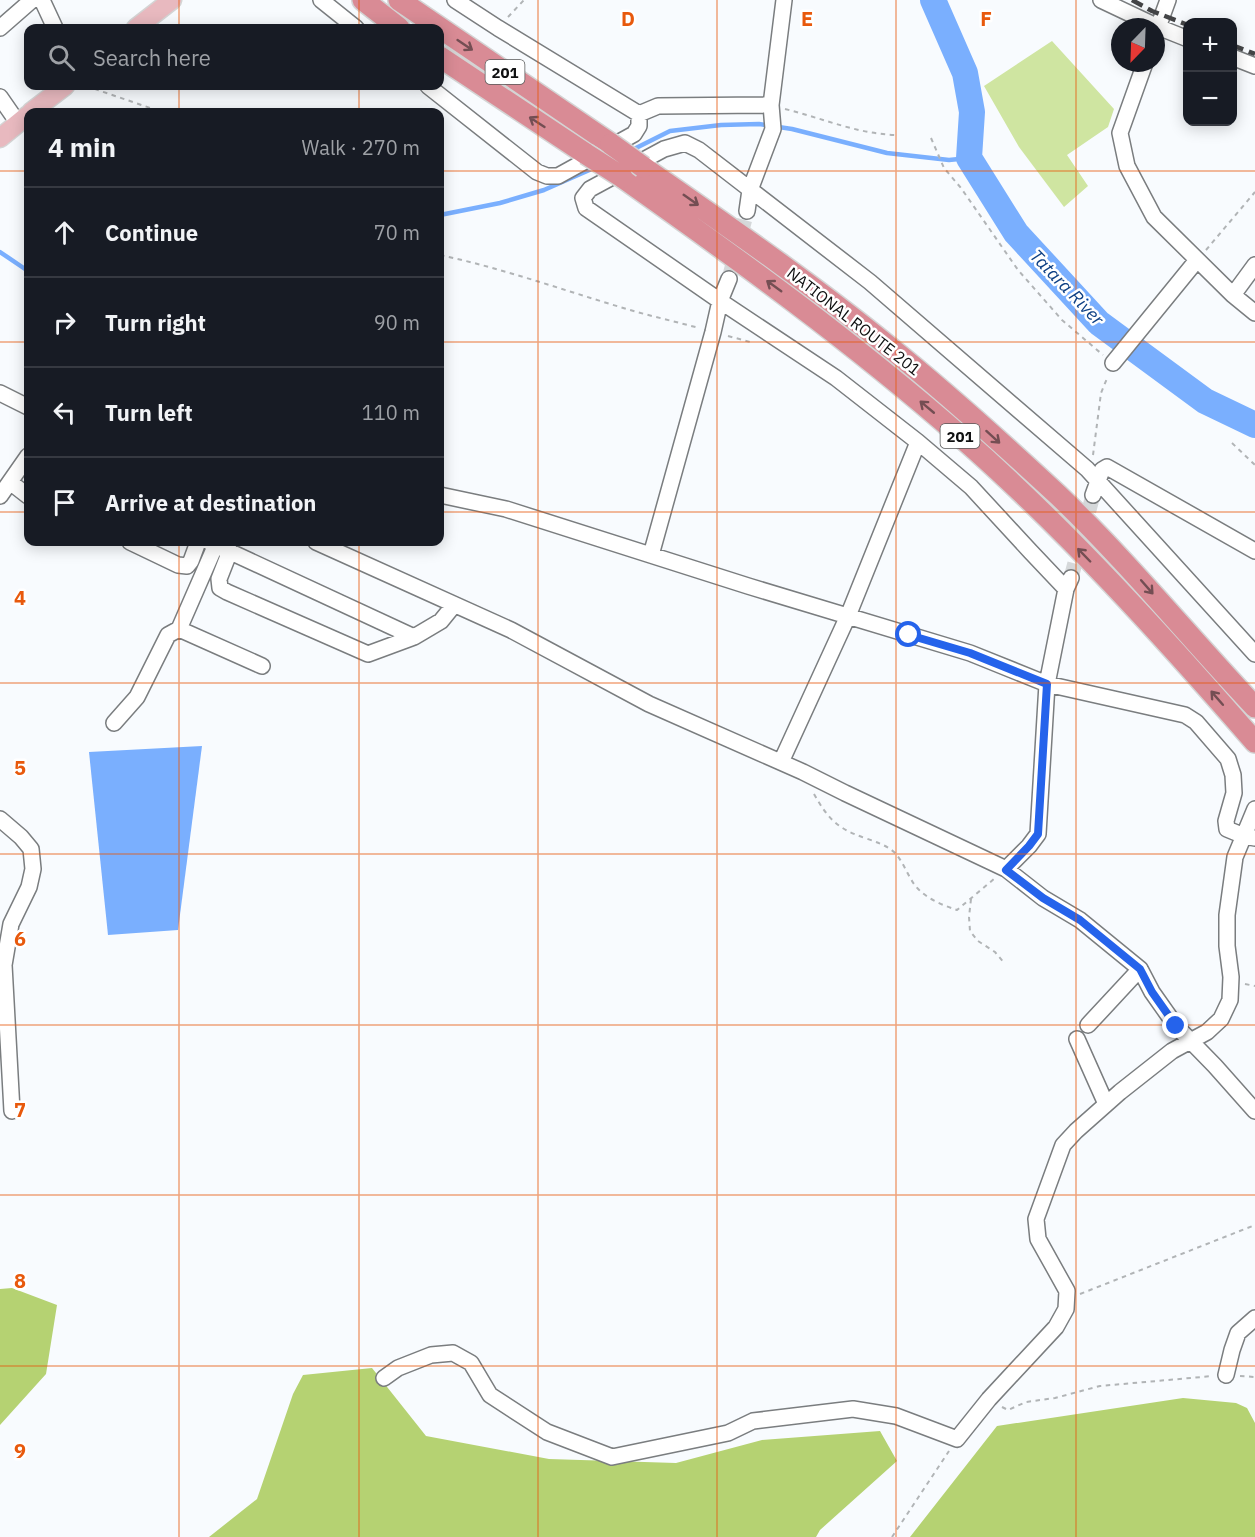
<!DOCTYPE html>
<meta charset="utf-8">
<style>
body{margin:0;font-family:"IBM Plex Sans",sans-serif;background:#20242c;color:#f1f3f6}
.controls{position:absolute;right:18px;top:18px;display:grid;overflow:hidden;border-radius:12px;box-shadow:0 3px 15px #0003}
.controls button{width:54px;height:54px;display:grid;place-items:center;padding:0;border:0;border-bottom:2px solid #363941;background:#171b24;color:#f1f3f6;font:30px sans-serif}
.compass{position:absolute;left:1111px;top:18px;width:54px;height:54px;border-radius:50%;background:#171b24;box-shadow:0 3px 15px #0003;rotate:203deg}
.stop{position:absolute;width:18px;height:18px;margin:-14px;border:4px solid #2563eb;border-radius:50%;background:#fff}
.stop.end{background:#2563eb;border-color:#fff;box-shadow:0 2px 6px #0008}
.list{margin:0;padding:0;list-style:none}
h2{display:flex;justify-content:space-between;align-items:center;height:78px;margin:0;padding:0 24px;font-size:26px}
h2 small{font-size:20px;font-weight:400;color:#9ea1a6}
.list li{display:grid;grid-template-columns:39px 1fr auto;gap:18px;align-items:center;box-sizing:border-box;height:90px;padding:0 24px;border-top:2px solid #363941}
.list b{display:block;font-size:22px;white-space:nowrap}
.list em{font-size:20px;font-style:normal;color:#9ea1a6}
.icon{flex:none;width:33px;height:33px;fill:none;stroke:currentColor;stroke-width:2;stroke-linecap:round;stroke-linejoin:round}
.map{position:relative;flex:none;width:1255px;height:1537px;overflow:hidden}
.search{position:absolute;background:#171b24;box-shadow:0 3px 15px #0003;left:24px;top:24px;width:420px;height:66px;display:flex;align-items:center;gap:15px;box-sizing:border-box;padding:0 21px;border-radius:12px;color:#9ea1a6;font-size:22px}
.panel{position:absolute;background:#171b24;box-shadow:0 3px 15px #0003;left:24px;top:108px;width:420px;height:438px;border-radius:12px}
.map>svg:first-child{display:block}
.green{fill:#cfe5a1}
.forest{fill:#b5d272}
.water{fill:#7aaffe}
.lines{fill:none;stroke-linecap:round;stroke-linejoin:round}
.stream{stroke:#7aaffe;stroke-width:4.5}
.river{stroke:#7aaffe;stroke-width:26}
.minor-tunnel{stroke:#d5d8da;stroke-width:15;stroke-dasharray:15 8;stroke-linecap:butt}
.minor-casing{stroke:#7a7d7f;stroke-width:18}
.major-casing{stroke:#d4d4d4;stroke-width:21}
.highway-casing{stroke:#d4d4d4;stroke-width:24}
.path{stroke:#b1b4b6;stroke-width:2;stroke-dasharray:4.5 4.5;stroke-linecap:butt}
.minor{stroke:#fff;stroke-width:15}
.major{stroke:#e8b9bf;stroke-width:18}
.highway{stroke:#d98b95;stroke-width:21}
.rail{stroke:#444547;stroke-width:4.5;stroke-dasharray:12 6;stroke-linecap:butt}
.highway-bridge-casing{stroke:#d4d4d4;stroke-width:24;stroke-linecap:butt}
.highway-bridge{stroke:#d98b95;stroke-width:21}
.oneway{stroke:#744e53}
.route{stroke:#2563eb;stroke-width:8}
.grid{fill:none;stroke:#e8590c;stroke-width:1.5;stroke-opacity:0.55}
.labels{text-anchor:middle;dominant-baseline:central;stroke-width:5;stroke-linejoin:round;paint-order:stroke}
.shield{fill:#fff;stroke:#575858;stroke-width:1.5}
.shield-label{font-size:15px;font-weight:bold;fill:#0f1011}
.street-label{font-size:16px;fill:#0f1011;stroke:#fff}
.water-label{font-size:18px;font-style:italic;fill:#0f4185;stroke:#fff}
.grid-label{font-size:20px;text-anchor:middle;font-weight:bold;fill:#e8590c;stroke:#fff;stroke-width:5;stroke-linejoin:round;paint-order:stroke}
</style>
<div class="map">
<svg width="1255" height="1537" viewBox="0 0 1255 1537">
<rect width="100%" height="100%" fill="#f8fbfe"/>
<path class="green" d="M1052 41 1114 109 1108 127 1067 155 1088 186 1064 207 1019 147 984 86Z"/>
<path class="forest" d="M12 1288 57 1305 46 1374 0 1425V1289Z
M372 1368 426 1436 549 1459 676 1463 762 1440 880 1431 897 1461 820 1530 816 1537H209L257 1499 293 1394 303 1375Z
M1183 1398 1236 1403 1247 1408 1255 1423V1537H910L997 1426Z"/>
<path class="water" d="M202 746 178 930 108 935 89 752Z"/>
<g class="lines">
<path class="stream" d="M632 150 670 131 721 125 759 124 792 129 887 153 949 160 969 158
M440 215 500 203 544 190 594 168
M0 252 28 271"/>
<path class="river" d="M933 0 965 73 972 112 969 158 1016 233 1099 323 1205 401 1255 425"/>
<path class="minor-tunnel" d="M729 279 747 211
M1071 578 1093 495"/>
<defs>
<path id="minor" d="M42 0 55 28
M321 0 356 28
M455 0 498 28 639 114
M1101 0 1158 27 1188 39
M0 28 32 0
M1156 33 1168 0
M1232 57 1255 66
M1145 63 1120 133 1127 166 1154 217 1233 295 1255 313
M428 86 537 172 547 176H558L634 134 639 126V114
M0 97 18 123
M639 114 658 106 771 105
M747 211 750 190 773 129 771 105 784 0
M1233 295 1255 265
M1113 363 1197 260
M0 393 28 407
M10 482 28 496
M440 495 506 509 748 586 970 653 1047 684 1185 715 1196 722 1228 759 1233 775 1234 793 1226 821 1227 829 1244 836 1255 838
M1093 495 1102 470 1107 467 1255 551
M0 496 28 456
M130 542 178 565 187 566 191 561 198 542
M209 542 414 637 368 654 227 592 220 588 219 579 230 551
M217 542 179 629 262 666
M316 542 511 630 649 704 803 772 845 793 1006 869 1043 898 1080 920 1140 969 1152 992 1176 1026 1215 1066 1255 1111
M651 555 713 332 720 301 729 279
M1066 589 1030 551 971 487 918 442 836 378 720 301 586 208 583 198 590 189 664 149 685 143 699 150 870 282 1087 469 1255 654
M414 637 441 621 454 605
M114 723 137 697 168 635 179 629
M781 762 848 616 918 442
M0 819 21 837 31 849 33 869 29 887 11 924 4 965 12 1111
M1006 869 1029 846 1038 834 1047 684 1066 589 1071 578
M1088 1025 1140 969
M1077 1039 1106 1104
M1226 1375 1232 1350 1238 1333 1255 1318
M384 1378 398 1368 431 1355 453 1353 471 1363 490 1395 547 1432 612 1457 728 1433 753 1421 853 1409 896 1416 957 1439 989 1399 1056 1327 1066 1309 1067 1291 1038 1239 1036 1219 1063 1145 1076 1131 1120 1092 1172 1051 1207 1032 1221 1019 1230 1000 1231 977 1227 946V915L1235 857 1255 809"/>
<path id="major" d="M136 28 172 0
M31 112 65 86
M0 138 28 115"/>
<path id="highway" d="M363 0 399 28
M399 0 611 144
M440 57 586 154
M643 167C726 225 809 282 888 346 947 393 1003 444 1058 495 1128 562 1189 637 1255 707
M622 177C738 259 853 342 960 436 1066 529 1162 635 1255 742"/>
</defs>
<use href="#minor" class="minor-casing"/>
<use href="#major" class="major-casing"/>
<use href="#highway" class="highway-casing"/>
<path class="path" d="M508 17 524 0
M86 86 162 112
M785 109C822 118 857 134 896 135
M931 138 944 168 961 188 1018 270 1062 320 1103 355
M1206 250 1255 192
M440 255C501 268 560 289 620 307 646 315 673 321 699 328
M728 336 754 343
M1232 443 1255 465
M1093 455 1101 393 1108 376
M814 794C828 819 838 829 865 838 876 842 886 845 894 852 903 861 907 874 914 884 924 898 942 905 957 910L994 879
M971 899 969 917 970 931 978 941 995 952 1005 964
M1245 984 1255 986
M1080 1294 1255 1225
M1240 1376 1255 1377
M1002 1407 1008 1410 1026 1402 1055 1398 1100 1386 1213 1376
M892 1537 949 1451"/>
<use href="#minor" class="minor"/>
<use href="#major" class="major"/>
<use href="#highway" class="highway"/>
<path class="rail" d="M1132 0 1152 11 1188 25
M1232 45 1255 54"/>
<defs>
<path id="highway-bridge" d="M611 144 643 167
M586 154 622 177"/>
</defs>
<use href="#highway-bridge" class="highway-bridge-casing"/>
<use href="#highway-bridge" class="highway-bridge"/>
</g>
<defs><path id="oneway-shaft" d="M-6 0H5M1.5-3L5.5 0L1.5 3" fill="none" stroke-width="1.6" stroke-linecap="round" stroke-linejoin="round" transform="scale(1.5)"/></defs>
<g class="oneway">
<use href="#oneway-shaft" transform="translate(465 45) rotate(34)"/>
<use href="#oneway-shaft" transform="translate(537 122) rotate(-147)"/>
<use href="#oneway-shaft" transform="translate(691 200) rotate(35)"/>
<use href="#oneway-shaft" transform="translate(774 286) rotate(-144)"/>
<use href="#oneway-shaft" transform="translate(927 407) rotate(-140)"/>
<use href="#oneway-shaft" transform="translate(993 437) rotate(42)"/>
<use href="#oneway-shaft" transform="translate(1084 555) rotate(-134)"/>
<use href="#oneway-shaft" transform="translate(1147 587) rotate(49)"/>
<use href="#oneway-shaft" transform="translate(1217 698) rotate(-131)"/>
</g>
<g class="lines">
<path class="route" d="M909 635 970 653 1047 684 1038 834 1029 846 1006 870 1043 898 1080 920 1140 969 1152 992 1176 1026"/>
</g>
<path class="grid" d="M179 0V28M359 0V28M538 0V1537M717 0V1537M896 0V1537M1076 0V1537M179 86V112M359 86V112M0 171H28M440 171H1255M0 342H28M440 342H1255M0 512H28M440 512H1255M179 542V1537M359 542V1537M0 683H1255M0 854H1255M0 1025H1255M0 1195H1255M0 1366H1255"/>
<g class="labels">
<g class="shield">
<rect x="485.5" y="60" width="39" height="24" rx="4.5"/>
<rect x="940.5" y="424" width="39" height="24" rx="4.5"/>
</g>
<g class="shield-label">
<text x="505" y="72">201</text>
<text x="960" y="436">201</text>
</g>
<g class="street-label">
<text transform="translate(854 321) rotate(38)">NATIONAL ROUTE 201</text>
</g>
<g class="water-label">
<text transform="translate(1067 287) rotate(46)">Tatara River</text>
</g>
</g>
<g class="grid-label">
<text x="628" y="26">D</text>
<text x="807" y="26">E</text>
<text x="986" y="26">F</text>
<text x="20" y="605">4</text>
<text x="20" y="775">5</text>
<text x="20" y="946">6</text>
<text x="20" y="1117">7</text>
<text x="20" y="1288">8</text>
<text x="20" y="1458">9</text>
</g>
</svg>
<div class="controls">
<button>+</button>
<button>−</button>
</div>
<svg class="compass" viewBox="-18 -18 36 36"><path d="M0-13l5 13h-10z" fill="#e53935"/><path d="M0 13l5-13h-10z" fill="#9ea1a6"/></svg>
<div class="stop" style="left:909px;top:635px"></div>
<div class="stop end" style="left:1176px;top:1026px"></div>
<div class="search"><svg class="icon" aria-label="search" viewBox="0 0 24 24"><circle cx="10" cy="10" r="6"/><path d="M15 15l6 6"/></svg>Search here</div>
<section class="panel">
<h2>4 min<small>Walk · 270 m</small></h2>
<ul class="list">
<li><svg class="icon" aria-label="ahead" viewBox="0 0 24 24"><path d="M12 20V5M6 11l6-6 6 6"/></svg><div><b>Continue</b></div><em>70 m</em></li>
<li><svg class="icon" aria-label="right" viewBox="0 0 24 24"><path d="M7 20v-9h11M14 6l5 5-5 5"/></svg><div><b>Turn right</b></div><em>90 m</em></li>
<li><svg class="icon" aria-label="left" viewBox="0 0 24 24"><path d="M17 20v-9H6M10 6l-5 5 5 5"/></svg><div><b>Turn left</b></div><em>110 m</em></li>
<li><svg class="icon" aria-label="arrive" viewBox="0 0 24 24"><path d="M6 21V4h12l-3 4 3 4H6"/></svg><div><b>Arrive at destination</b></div></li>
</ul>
</section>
</div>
